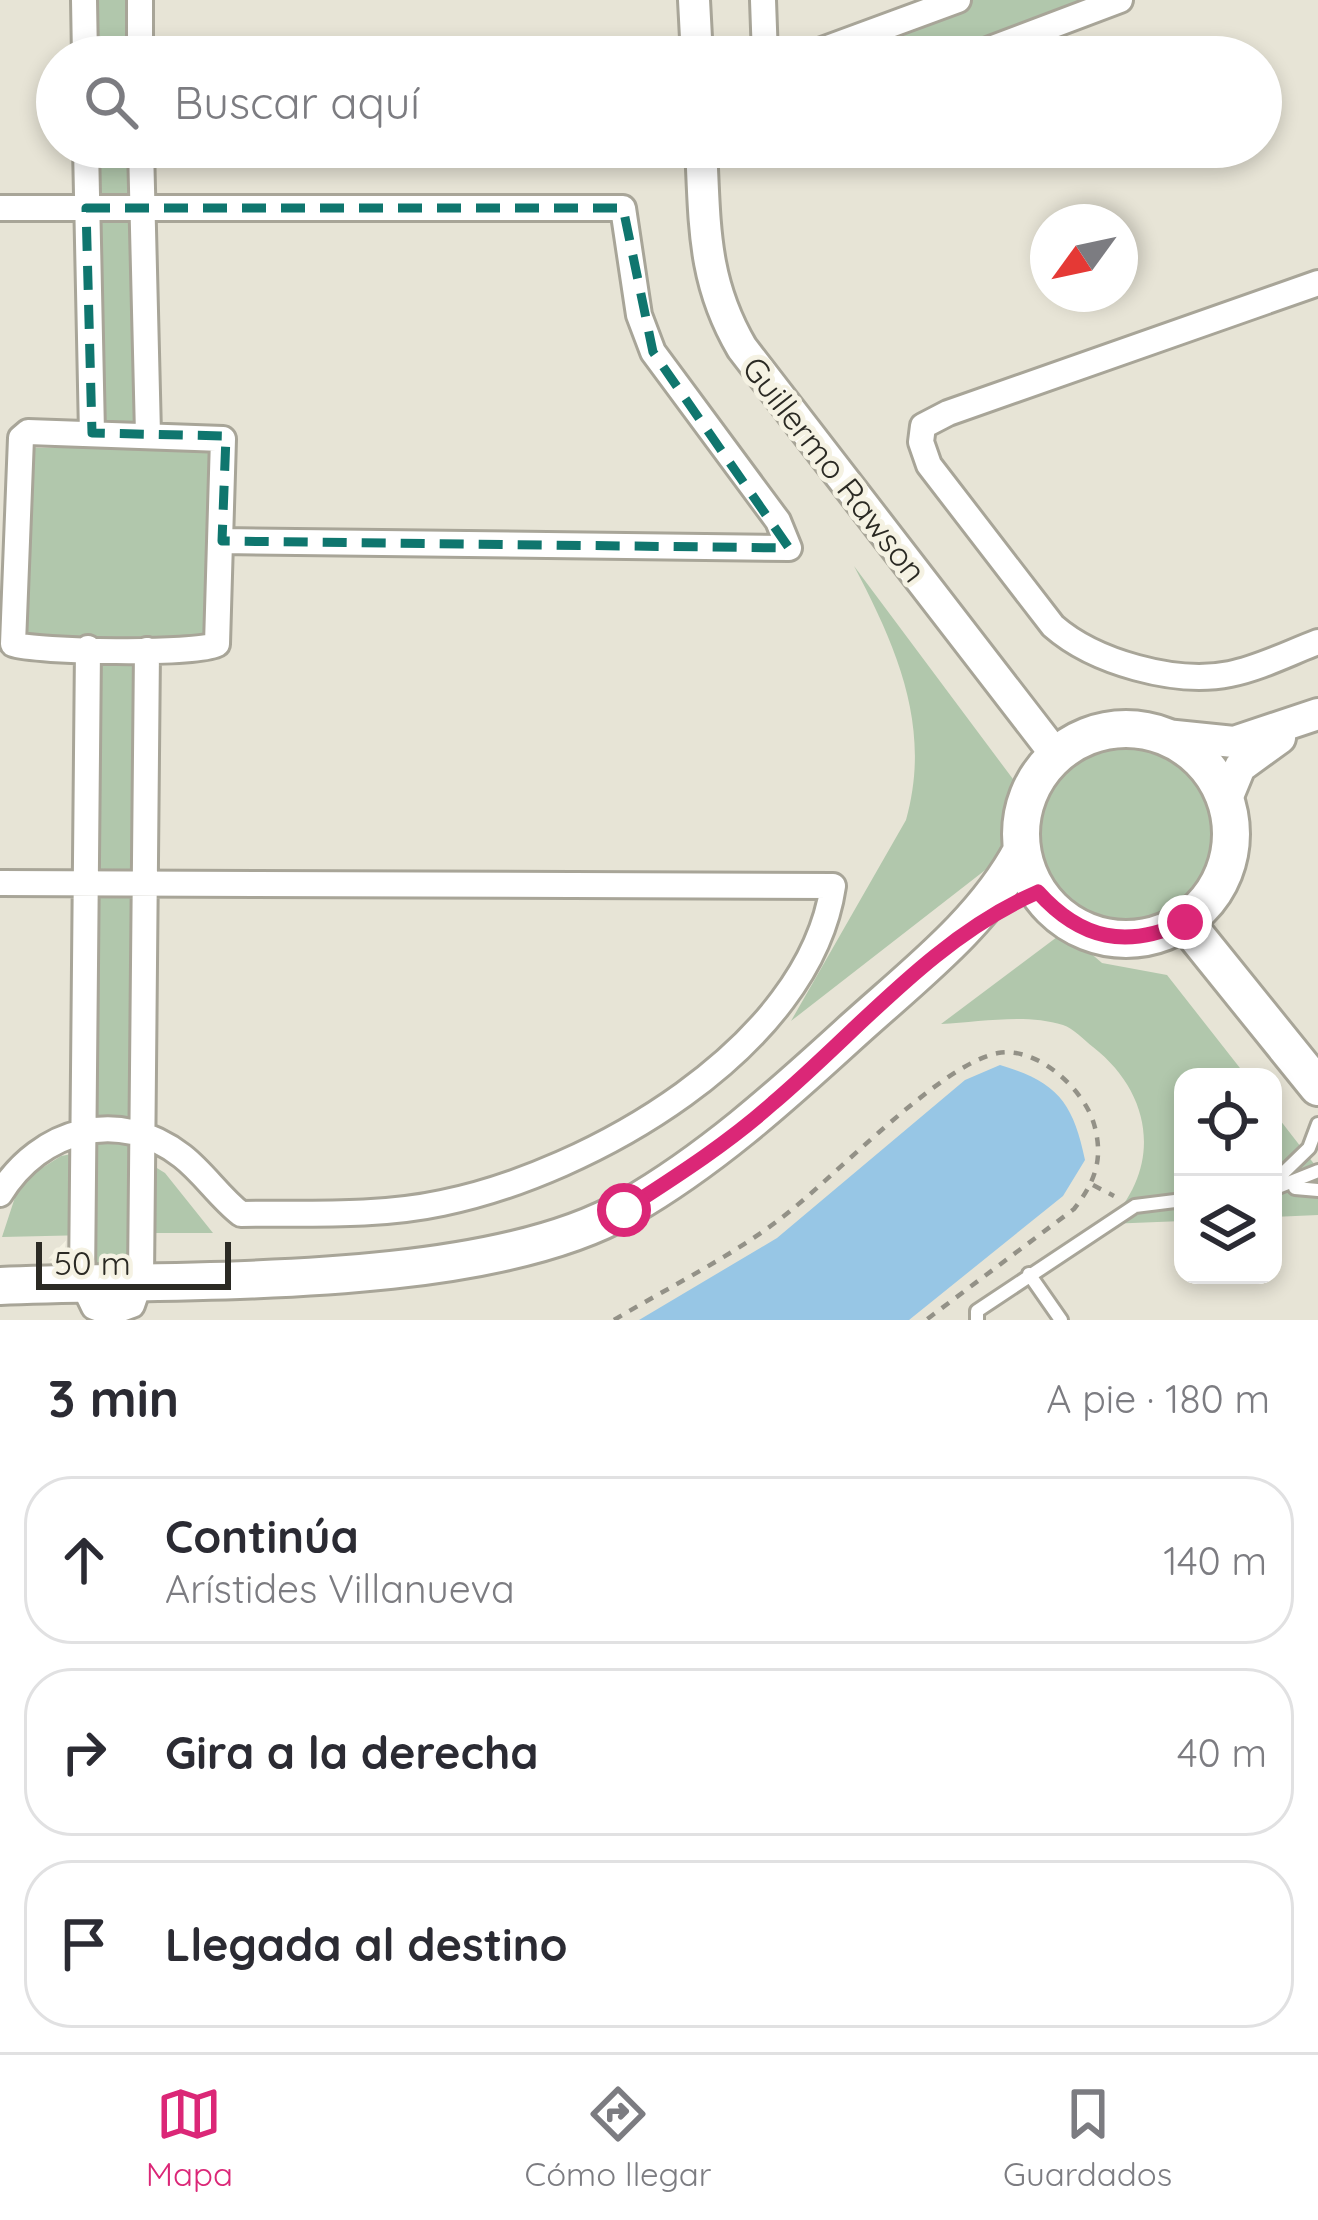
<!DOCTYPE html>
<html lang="es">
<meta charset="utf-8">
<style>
body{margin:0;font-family:Quicksand,sans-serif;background:#f2f2f3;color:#2b2b33}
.controls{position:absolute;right:36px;bottom:36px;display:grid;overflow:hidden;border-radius:24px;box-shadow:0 6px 18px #0003}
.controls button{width:108px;height:108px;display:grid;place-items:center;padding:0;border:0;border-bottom:3px solid #e1e1e2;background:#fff;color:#2b2b33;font:60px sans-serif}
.compass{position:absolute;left:1030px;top:204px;width:108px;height:108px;border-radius:50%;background:#fff;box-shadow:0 6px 18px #0003;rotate:237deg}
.scale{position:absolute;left:36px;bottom:30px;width:195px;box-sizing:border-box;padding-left:12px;border:6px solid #2b2a24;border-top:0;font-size:33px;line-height:42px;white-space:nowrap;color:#2b2a24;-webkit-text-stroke:9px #f5f2e3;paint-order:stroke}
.stop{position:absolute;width:36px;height:36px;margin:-27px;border:9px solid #db2777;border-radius:50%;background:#fff}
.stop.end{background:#db2777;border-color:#fff;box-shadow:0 3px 12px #0008}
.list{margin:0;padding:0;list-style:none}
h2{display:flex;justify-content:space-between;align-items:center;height:156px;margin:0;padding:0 48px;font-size:51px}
h2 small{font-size:39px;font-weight:400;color:#7c7c81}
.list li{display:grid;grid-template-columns:78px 1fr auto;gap:36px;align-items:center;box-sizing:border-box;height:168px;margin:0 24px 24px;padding:0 24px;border:3px solid #e1e1e2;border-radius:48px}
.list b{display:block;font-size:45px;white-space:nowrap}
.list p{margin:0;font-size:39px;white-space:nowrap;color:#7c7c81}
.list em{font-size:39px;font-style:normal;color:#7c7c81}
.icon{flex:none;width:66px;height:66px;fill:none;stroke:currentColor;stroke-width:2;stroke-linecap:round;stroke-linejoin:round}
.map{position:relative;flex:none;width:1318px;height:1320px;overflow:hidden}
.search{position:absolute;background:#fff;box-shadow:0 6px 18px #0003;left:36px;right:36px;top:36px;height:132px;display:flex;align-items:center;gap:30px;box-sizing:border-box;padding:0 42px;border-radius:66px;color:#7c7c81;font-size:45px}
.sheet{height:732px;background:#fff}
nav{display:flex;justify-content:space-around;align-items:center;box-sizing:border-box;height:168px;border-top:3px solid #e1e1e2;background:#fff;font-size:33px;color:#7c7c81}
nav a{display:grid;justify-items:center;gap:6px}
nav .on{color:#db2777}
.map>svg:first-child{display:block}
.green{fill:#b1c7ac}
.water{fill:#97c6e5}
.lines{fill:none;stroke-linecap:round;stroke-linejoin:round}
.service-casing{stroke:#a8a598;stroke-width:18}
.minor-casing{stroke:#a8a598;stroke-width:30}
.tertiary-casing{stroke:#a8a598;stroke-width:36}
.secondary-casing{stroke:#a8a598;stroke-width:42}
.path{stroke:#939187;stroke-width:4.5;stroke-dasharray:9 9;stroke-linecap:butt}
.service{stroke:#fff;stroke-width:12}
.minor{stroke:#fff;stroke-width:24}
.tertiary{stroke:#fff;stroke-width:30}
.secondary{stroke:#fff;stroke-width:36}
.route{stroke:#db2777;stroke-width:15}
.marked{fill:none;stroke:#0f766e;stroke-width:9;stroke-dasharray:24 15;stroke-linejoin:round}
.labels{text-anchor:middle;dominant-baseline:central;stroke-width:10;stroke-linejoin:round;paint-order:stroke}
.street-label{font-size:33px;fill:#2b2a24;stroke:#f5f2e3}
</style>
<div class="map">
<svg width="1318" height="1320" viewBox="0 0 1318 1320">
<rect width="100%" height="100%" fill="#e7e4d6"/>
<path class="green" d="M91 0H137V57H92Z
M970 0H1092L932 57H818Z
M93 147H138L142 446 215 451V640L142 643 134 1154 165 1173 213 1233H134L133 1292 96 1301 89 1235 2 1237 20 1182 61 1156 88 1151 85 643 24 637 29 448 99 447Z
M854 566 1036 810C1056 774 1081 746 1126 746 1158 746 1186 762 1202 789 1265 900 1092 1001 1034 850L993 864 791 1021 906 820C932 727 897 648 854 566Z
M1065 931 1102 963 1167 975 1247 1077H1183V1221L1107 1224C1163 1168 1153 1094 1093 1047 1084 1040 1073 1028 1063 1025 1026 1013 979 1022 941 1024Z
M1273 1111 1318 1169V1215L1273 1217Z"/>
<path class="water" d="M1000 1065C1057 1082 1073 1102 1085 1160L1063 1196 909 1320H639L777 1238 965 1080Z"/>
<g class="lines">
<defs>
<path id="service" d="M1273 1183 1309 1148 1318 1124
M1295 1188 1318 1190
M1273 1189 1318 1171
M1029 1274 1061 1320
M977 1320V1311L1135 1206 1183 1200"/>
<path id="minor" d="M84 0 85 57
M140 0V57
M763 0 765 57
M803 57 958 0
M969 57 1120 0
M86 147 92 433
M141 147 148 434
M0 208H623L639 315 653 352 778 521 789 548 222 541
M1318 283 948 413 923 426 921 442 929 465 1053 626C1094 662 1175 685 1230 674 1260 668 1289 653 1318 642
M28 432 223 439 217 644C198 655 35 652 13 644L21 438Z
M88 648 82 1282 94 1307 110 1313 132 1305 141 1279 147 650
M0 883 833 886C809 1049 589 1173 442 1203 377 1217 307 1213 241 1214 219 1197 204 1173 182 1156 119 1107 40 1129 0 1194"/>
<path id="tertiary" d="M694 0 697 57
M701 147C705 223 702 280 742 348L1056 755
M1156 734 1234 742 1318 714
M1226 801 1240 767 1280 738"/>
<path id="secondary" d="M1021 834a105 105 0 1 1 210 0a105 105 0 1 1-210 0Z
M1185 922 1318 1087
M0 1286C173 1278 479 1293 627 1208 709 1161 779 1098 848 1035 909 979 983 924 1022 850"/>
</defs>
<use href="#service" class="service-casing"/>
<use href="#minor" class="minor-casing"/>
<use href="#tertiary" class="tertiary-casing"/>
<use href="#secondary" class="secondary-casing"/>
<path class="path" d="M1093 1185 1114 1196
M614 1320C669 1287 729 1258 780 1219 832 1180 940 1064 998 1053 1037 1046 1084 1089 1094 1124 1104 1159 1095 1182 1074 1209L926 1320"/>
<use href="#service" class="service"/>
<use href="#minor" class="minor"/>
<use href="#tertiary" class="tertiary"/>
<use href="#secondary" class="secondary"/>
</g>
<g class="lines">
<path class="route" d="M624 1210C675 1177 727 1144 773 1103 859 1030 933 938 1038 892 1081 940 1127 949 1185 922"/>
</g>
<path class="marked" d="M86 208H623L653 352 789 548 222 541 226 436 92 433Z"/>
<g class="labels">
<g class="street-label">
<text transform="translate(835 469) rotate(52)">Guillermo Rawson</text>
</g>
</g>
</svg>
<div class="controls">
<button><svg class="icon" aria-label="locate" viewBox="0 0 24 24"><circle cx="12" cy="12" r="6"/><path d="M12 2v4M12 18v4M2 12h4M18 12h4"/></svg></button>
<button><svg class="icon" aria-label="layers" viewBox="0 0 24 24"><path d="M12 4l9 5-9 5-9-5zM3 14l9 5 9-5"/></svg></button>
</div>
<svg class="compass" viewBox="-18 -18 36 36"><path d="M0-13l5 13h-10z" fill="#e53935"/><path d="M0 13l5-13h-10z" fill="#7c7c81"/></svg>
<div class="scale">50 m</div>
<div class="stop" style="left:624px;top:1210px"></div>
<div class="stop end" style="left:1185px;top:922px"></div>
<div class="search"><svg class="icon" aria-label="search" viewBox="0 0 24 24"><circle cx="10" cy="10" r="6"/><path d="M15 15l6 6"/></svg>Buscar aquí</div>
</div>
<section class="sheet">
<h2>3 min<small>A pie · 180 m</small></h2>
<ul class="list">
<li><svg class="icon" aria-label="ahead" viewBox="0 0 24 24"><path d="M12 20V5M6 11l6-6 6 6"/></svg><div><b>Continúa</b><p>Arístides Villanueva</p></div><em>140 m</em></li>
<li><svg class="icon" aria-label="right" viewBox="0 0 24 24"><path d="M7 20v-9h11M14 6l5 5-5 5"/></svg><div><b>Gira a la derecha</b></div><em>40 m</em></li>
<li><svg class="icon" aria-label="arrive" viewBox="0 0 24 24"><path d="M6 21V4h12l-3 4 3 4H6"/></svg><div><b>Llegada al destino</b></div></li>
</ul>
</section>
<nav>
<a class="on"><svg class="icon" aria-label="map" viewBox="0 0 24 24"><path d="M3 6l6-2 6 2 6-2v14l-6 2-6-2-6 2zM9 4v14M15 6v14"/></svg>Mapa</a>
<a><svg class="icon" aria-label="directions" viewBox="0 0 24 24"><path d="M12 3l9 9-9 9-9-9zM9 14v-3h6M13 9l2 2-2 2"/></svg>Cómo llegar</a>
<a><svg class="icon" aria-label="saved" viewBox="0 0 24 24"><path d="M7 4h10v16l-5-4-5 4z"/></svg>Guardados</a>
</nav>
